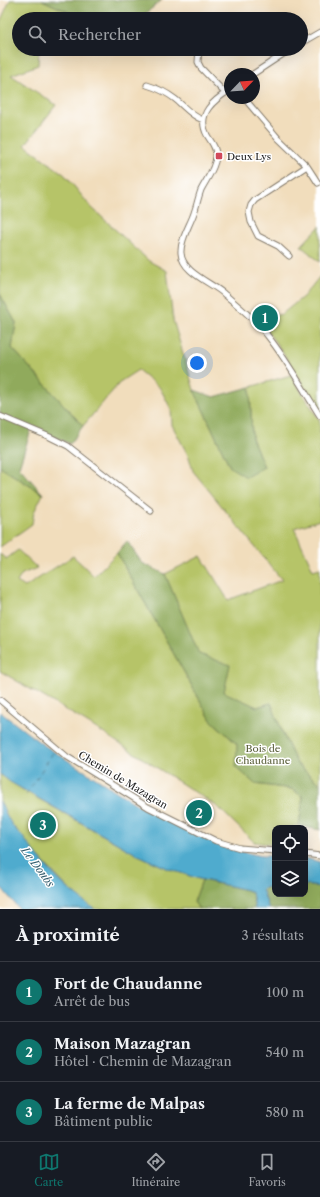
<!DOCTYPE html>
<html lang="fr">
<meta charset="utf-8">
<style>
body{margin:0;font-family:"Libre Caslon Text",serif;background:#20242c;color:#f1f3f6}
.controls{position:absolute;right:12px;bottom:12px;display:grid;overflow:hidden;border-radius:8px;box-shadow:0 4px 16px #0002}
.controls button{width:36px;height:36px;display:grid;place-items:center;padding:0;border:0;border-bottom:1px solid #363941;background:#171b24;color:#f1f3f6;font:20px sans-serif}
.compass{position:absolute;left:224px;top:68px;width:36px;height:36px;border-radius:50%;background:#171b24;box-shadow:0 4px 16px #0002;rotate:65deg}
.you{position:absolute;left:197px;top:363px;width:14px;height:14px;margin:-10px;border:3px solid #fff;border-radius:50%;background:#1a73e8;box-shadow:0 0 0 6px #1a73e833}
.badge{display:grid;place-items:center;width:26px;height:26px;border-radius:50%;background:#0f766e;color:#fff;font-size:13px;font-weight:700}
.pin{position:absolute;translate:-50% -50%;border:2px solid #fff;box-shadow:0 1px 4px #0006}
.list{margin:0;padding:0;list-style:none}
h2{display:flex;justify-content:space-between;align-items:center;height:52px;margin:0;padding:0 16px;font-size:17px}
h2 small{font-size:13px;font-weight:400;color:#9ea1a6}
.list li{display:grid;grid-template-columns:26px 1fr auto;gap:12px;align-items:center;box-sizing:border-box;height:60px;padding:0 16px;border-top:1px solid #363941}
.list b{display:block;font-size:15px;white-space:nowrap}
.list p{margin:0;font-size:13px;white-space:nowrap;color:#9ea1a6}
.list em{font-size:13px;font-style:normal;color:#9ea1a6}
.icon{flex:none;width:22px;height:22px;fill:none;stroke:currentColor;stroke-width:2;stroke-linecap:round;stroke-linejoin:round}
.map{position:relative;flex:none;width:320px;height:909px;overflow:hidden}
.search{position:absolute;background:#171b24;box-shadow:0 4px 16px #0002;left:12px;right:12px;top:12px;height:44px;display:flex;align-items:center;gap:10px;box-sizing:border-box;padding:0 14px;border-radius:22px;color:#9ea1a6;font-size:15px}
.sheet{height:232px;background:#171b24}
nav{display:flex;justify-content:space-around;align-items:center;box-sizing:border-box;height:56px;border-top:1px solid #363941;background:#171b24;font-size:11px;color:#9ea1a6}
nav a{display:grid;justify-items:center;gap:2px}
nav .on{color:#0f766e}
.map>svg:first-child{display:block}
.green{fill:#b6c467;stroke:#697042}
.forest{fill:#90aa5c;stroke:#56633c}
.water{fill:#50abce;stroke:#366475}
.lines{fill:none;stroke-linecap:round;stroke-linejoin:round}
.ferry{stroke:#335c6c;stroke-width:1;stroke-dasharray:5 4;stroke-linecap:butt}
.street-casing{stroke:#867c6c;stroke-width:7}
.street{stroke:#fff;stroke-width:5}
.poi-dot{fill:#d1495b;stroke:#fff;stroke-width:1.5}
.labels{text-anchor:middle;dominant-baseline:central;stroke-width:3;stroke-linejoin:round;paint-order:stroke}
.poi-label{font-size:10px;fill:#1c1c1c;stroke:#fff;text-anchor:start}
.park-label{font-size:10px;fill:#5a5f3a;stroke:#fff}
.street-label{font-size:10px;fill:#1c1c1c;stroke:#fff}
.water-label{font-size:11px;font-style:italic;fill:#335c6c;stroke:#fff}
</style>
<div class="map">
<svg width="320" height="909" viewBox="0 0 320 909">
<rect width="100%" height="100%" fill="#fff"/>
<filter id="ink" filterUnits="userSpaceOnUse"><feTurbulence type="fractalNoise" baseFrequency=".025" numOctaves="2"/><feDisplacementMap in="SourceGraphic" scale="8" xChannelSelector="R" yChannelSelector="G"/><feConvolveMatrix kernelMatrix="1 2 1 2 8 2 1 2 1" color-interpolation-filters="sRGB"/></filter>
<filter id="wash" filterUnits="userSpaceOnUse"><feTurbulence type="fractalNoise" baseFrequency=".012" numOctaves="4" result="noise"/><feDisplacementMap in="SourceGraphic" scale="16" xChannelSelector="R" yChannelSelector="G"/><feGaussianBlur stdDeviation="0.9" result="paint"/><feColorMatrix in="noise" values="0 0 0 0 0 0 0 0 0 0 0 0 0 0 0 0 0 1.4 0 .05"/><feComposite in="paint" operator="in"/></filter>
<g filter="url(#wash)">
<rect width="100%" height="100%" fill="#f1ddbc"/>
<path class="green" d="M10 0H42L84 19H19V49H39L38 65 11 75 56 105 25 145 65 175 90 206 149 261 167 271 173 320 194 390 230 467H264L252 438 250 387 291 375 320 421V520L294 528 313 570 320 568V784L297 764 283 734 271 703 257 707 223 692 199 655 165 574 201 556 228 600 282 580 193 471 189 457 172 425 171 409 160 388 138 370 121 381 83 426 12 348 16 323 0 294V22Z
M320 226V262L301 246Z
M320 276V415C301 381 282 348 257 319L282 314 304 296Z
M0 467 43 494 34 512 32 524 0 547Z
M18 550 37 568 22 574 17 582 25 587 73 556 94 576 117 553 211 720 237 744 255 784 292 789 303 797 299 826 275 828V845L254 842 218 807 86 722 0 671V554L6 559Z
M0 774 23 790 136 854 169 869 202 880 194 902 199 909H95L81 900 67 887 32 850 23 837 11 824 0 801Z"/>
<path class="forest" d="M42 0H162L139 19H84Z
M0 294 16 323 12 348 83 426 70 444 32 427 19 467 43 494 0 467Z
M250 387 252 438 264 467 246 477 230 467 194 390 214 397Z
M127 541 142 563 165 574 199 654 230 665 224 692 257 707 271 703 283 734 297 764 320 784V830L299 826 303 797 292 789 255 784 236 767 237 744 211 720 117 553Z
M202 880 247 890 252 892 255 909H199L194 902Z
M275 885V894H305V885L320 887V909H269L262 889Z"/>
<path class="water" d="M0 712 42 744 141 807 225 848 262 856H275V885L262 889 269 909H255L252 892 247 890 199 879 169 869 136 854 10 782 0 774Z
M0 801C4 808 6 817 11 823 14 829 19 832 23 837 43 864 66 891 95 909H19L0 886Z
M305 858 320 862V887L305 885Z"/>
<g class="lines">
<path class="ferry" d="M26 795 54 751"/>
</g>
</g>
<g filter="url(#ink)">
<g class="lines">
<defs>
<path id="street" d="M301 43 320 32
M199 49 198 62 201 68 225 93
M253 74 291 49
M147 85C157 88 166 92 175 99 184 106 191 116 203 120
M230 90C214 100 196 114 207 135 211 142 217 148 216 157 215 169 206 180 201 190 198 198 197 205 194 213 190 225 180 240 181 253 182 272 210 282 223 293 238 306 255 319 267 335 287 360 303 389 320 416
M244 98 278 138 307 166 318 183
M289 256 278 246 258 236 251 222 249 212 251 205 255 200 307 166
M266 333 272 314
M0 416 50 437 68 446 151 511
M0 700 66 756 148 807 216 841 240 848 275 851
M305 854 320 856"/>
</defs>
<use href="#street" class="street-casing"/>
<use href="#street" class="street"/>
</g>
</g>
<rect class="poi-dot" x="215" y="152" width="8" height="8" rx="2"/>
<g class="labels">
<g class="poi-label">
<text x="227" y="156">Deux Lys</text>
</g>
<g class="park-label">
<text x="263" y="748">Bois de<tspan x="263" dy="12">Chaudanne</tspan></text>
</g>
<g class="street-label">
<text transform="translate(123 780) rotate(31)">Chemin de Mazagran</text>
</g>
<g class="water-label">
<text transform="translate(38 867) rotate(53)">Le Doubs</text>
</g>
</g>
</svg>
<div class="controls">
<button><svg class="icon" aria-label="locate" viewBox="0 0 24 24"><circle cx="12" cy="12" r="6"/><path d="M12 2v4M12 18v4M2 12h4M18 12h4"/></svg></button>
<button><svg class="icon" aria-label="layers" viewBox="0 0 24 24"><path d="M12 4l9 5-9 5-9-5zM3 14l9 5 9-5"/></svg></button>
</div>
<svg class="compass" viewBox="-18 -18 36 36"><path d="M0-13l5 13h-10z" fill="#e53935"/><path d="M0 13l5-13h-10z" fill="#9ea1a6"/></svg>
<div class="you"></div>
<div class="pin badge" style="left:265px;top:318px">1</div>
<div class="pin badge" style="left:199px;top:813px">2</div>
<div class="pin badge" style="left:43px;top:825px">3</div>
<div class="search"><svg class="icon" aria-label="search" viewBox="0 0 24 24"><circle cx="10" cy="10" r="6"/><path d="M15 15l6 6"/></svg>Rechercher</div>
</div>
<section class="sheet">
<h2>À proximité<small>3 résultats</small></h2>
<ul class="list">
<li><span class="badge">1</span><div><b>Fort de Chaudanne</b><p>Arrêt de bus</p></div><em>100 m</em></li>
<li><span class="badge">2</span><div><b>Maison Mazagran</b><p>Hôtel · Chemin de Mazagran</p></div><em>540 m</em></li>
<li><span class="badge">3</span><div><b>La ferme de Malpas</b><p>Bâtiment public</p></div><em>580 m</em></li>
</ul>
</section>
<nav>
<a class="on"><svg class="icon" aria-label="map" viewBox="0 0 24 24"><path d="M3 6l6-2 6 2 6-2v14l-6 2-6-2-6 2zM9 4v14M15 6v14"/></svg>Carte</a>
<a><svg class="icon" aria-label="directions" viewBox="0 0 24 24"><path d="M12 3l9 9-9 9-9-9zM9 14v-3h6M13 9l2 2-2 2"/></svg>Itinéraire</a>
<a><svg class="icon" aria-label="saved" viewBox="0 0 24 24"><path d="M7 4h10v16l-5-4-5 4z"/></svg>Favoris</a>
</nav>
